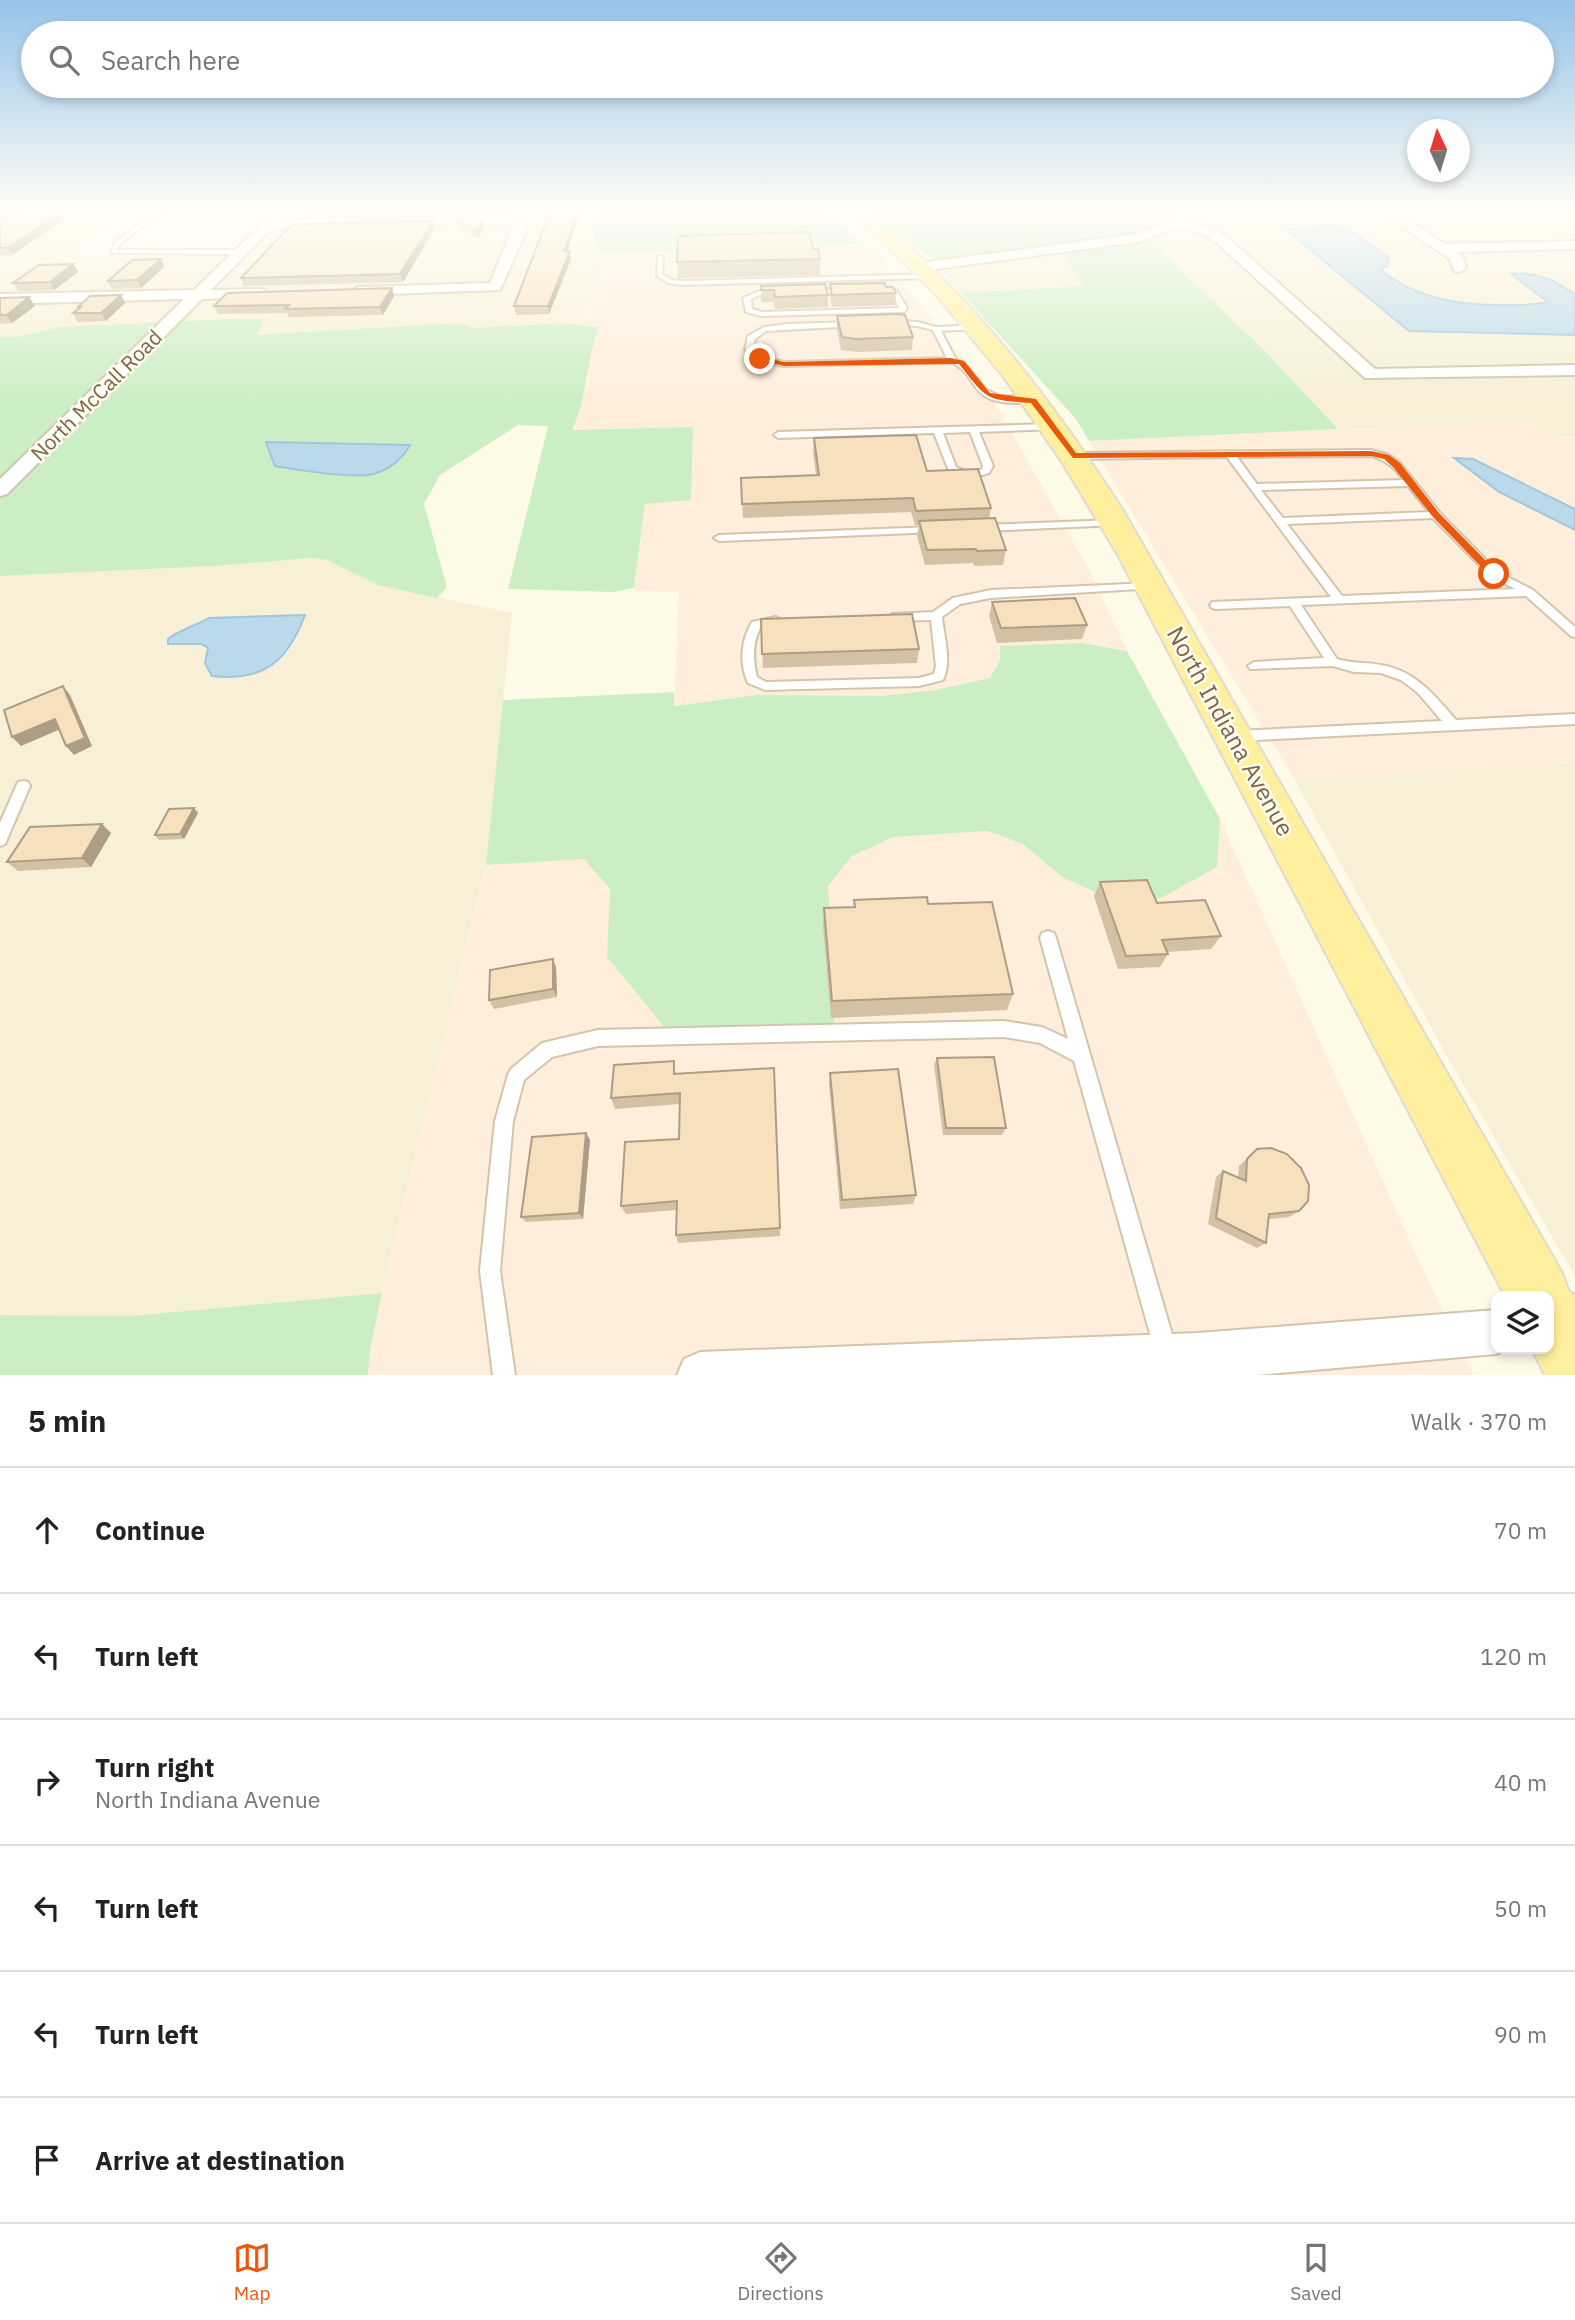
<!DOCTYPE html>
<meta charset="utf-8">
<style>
body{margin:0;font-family:"IBM Plex Sans",sans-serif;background:#f6f6f6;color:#222}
.controls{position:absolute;right:21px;bottom:21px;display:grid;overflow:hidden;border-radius:14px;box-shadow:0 4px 10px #0003}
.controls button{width:63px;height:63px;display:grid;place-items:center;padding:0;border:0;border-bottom:2px solid #e0e0e0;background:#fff;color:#222;font:35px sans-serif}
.compass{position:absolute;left:1407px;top:119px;width:63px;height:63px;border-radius:50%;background:#fff;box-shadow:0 4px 10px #0003;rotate:356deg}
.stop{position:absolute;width:21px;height:21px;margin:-16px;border:5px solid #ea580c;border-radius:50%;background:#fff}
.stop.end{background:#ea580c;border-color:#fff;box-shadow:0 2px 7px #0008}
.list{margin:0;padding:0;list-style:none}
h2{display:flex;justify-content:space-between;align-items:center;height:91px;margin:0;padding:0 28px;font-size:30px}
h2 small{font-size:23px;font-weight:400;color:#767676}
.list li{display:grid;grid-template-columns:46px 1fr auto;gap:21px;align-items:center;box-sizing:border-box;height:126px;padding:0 28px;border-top:2px solid #e0e0e0}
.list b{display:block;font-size:26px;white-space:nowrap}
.list p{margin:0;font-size:23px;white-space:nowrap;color:#767676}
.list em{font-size:23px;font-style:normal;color:#767676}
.icon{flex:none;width:38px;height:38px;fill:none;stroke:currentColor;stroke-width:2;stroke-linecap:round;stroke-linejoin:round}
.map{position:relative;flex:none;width:1575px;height:1375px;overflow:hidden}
.search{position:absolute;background:#fff;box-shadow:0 4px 10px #0003;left:21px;right:21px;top:21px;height:77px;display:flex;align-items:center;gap:18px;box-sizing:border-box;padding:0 24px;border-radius:38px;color:#767676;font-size:26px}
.sheet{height:847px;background:#fff}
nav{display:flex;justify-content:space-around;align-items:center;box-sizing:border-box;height:98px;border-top:2px solid #e0e0e0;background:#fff;font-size:19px;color:#767676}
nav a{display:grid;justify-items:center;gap:4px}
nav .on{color:#ea580c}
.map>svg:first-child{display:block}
.residential{fill:#f7efd6;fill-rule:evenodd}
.commercial{fill:#ffeedc}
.green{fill:#cceec5;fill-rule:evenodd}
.water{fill:#bad9ea;stroke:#9fc6dd;stroke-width:2}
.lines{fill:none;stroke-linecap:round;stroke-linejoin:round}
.lane-casing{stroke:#d2c5ac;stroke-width:4}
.street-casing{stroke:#d2c5ac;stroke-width:4}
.primary-casing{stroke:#e0dad3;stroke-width:4}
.lane{fill:#fff;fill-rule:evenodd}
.street{fill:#fff;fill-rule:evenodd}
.primary{fill:#fff09f;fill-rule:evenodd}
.wall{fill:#d4c1a3}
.shaded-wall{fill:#ac9d84}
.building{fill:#f6e0bd;stroke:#ac9d84;stroke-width:2}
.route{fill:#ea580c}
.labels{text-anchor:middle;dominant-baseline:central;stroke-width:5;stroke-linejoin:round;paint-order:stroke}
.far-street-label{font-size:21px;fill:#7c6649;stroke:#fffcf1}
.street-label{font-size:24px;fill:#7c6649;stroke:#fffcf1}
</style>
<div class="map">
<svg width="1575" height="1375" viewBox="0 0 1575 1375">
<rect width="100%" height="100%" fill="#fefae8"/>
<path class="residential" d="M0 212H126L69 255 154 257 240 255 279 212H603L595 224 593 239 598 252 594 300 583 311 577 326 561 323 471 328 466 325 254 335 227 319 59 327 18 337H0Z
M1181 212H1575V294L1557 283 1536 274 1512 275 1549 302 1537 304 1475 306 1418 293 1380 268 1362 240 1352 231 1328 226 1292 227 1409 331 1575 335V436L1551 437 1532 424 1338 429 1262 348 1142 234Z
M1057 245 1085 286 961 293 933 260Z
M311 558 327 560 378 585 512 613 486 865 382 1293 131 1316 0 1315V576L214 566ZM305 615 296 640 286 654 209 648 201 644H168L183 628 196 625 209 618Z
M1575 763V1276L1447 1056 1293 777Z"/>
<path class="commercial" d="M864 243 887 263 985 385 1090 572 1127 651 1082 643 1000 647V660L990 678 935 690 882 696 756 695 674 706 679 592 634 591 645 503 692 427 571 431 588 381 591 348 599 327 577 326 583 311 594 299 598 252 790 248Z
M1532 424 1551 437 1575 436V509L1473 459H1455L1575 530V763L1309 777H1293L1089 441 1338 429Z
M1220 819 1422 1268 1474 1375H368L370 1350 382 1293 486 865 584 859 610 889 607 957 838 1005 828 886 852 856 894 837 988 831 1023 844 1042 859 1216 867Z"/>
<path class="green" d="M603 212H826L864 243 790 248 598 252C592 236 593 226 603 212Z
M872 212H1181L1143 235 1262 348 1338 429 1089 441 1076 419 961 293 1084 286 1057 245 933 260Z
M227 319H261L263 324 256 335 441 324 467 325 471 328 561 323 599 327C586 360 588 397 572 430L693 427 691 500 645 504 634 588 613 592 508 589 548 426 518 425 440 475 424 504 447 587 437 598 378 585 327 560 311 558 214 566 0 576V337H18L59 327ZM267 442 409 445H410L373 474 310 472 276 466Z
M1082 643 1127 651 1220 819 1217 867 1161 898 1126 906 1062 877 1023 844 988 831 894 837 852 856 828 886 838 1005 831 1032 670 1034 607 957 610 889 584 859 486 865 503 700 674 692V706L756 695 882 696 935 690 990 678 1000 660V646Z
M382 1293 370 1350 368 1375H0V1315L131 1316Z"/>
<path class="water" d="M1328 226 1348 229 1389 257 1387 266 1380 269C1417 300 1463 306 1510 305 1523 305 1536 305 1548 302L1511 274C1536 271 1555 281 1575 294V335L1409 331 1286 230Z
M266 442 410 445C403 458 389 470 373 474 354 479 297 470 275 466Z
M1454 458 1473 459 1575 509V530L1499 492Z
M305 615C288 661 264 682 212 676L205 663 208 648 201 644H168V639C181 629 195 626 209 618Z"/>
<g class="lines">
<defs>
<path id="lane" d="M156 212H162L120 244 117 250H240L243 252 240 254 111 253 115 242Z
M658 256 663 257 662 274 672 280 683 281 931 274 934 276 931 278 683 285 668 283 657 276Z
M889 288 897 291 907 308 904 312 762 316 746 312 743 298 759 291ZM888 292 892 293 899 308 762 312 752 309 751 299 760 295Z
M890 320 917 322 936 327 978 325V329H975L941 331 955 358 966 365 985 389 999 396 1033 397 1037 400C1031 403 1023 403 1015 403 967 402 980 376 951 362L784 366 757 361 745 349 748 336 764 327 788 324 853 322 857 324 856 326 766 331 755 339 753 348 763 357 784 362 947 358 933 330 917 326 893 324H890Z
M1053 424 1056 425V429L979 432 993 466 989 473C975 478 962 478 949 471L934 433 778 438 774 435 778 432ZM970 432 983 466 982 469C973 473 964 472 956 467L943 433Z
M1371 450 1389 455 1400 463 1440 513 1498 572 1533 590 1575 627V637L1571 636 1526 596 1301 605 1337 659C1353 664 1366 662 1381 665 1415 670 1435 696 1456 720L1575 714V724L1236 741 1231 739 1230 736 1231 733 1236 731 1442 721 1418 693 1401 680 1381 673 1354 672 1333 666 1250 669 1248 666 1254 662 1324 658 1290 606 1216 609 1212 608 1210 605 1212 602 1331 597 1227 457 1073 459 1068 456 1073 453ZM1371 456C1387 460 1394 468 1404 480L1257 484 1237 457ZM1408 486 1429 512 1283 518 1261 490ZM1433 518 1490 576 1515 589 1342 596 1287 524Z
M1115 520 1120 523 1119 525 983 531 978 528 983 525Z
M933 527 938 530 937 532 719 541 714 538 719 535Z
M1151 583 1156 586 1155 588 991 598 960 604 942 617C944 637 952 661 943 680L919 686 765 690 748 683C739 663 741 641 752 622L776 617 782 621 780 624 760 628C752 644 753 660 757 677L766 682 919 678 934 674 936 666 931 620 896 621 892 620 890 617 892 614 933 612 953 598 991 590Z
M23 781 28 782 30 786 5 844 0 846V823L18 782Z
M1048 931 1054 933 1056 938 1176 1348 1172 1355 1165 1359 1158 1355 1154 1348 1074 1061 1040 1043 1004 1037 598 1046 552 1057 524 1080 513 1121 500 1271 515 1375H493L480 1271 495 1121 508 1075 511 1069 542 1043 598 1030 1004 1021 1042 1027 1068 1039 1040 938 1042 933Z"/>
<path id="street" d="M274 212 286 213 279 221 326 219 332 223 326 227 271 229 211 290 260 289 265 290 267 293 265 296 202 299 7 494 0 496V479L184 299 0 304V294L194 290Z
M1187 212 1198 214 1189 222 1214 229 1227 237 1375 369 1575 365V375L1365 378 1217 243 1204 235 1179 227 1138 242 921 271 914 267 921 263 1136 234 1174 220Z
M1381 212H1395L1445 244 1575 241V249L1457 252 1463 257 1466 268 1459 272 1454 271 1450 259Z
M505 216 524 218 528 227 500 290 358 295 351 291 358 287 490 283 514 224 400 226 394 222 400 218Z
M1496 1310V1349H1510L1496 1354 1257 1375H677L684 1359 700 1352 1198 1333Z"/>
<path id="primary" d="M850 212H870C972 296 1050 398 1122 509L1562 1273 1568 1290 1575 1296V1375H1545L1532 1349H1549V1296H1505L1118 555 1062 462 1003 376 932 290Z"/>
</defs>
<use href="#lane" class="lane-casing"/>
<use href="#street" class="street-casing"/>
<use href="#primary" class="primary-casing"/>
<use href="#lane" class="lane"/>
<use href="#street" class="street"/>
<use href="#primary" class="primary"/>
</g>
<path class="wall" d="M0 212H61L65 219 12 255 0 256V223L6 220 0 219Z
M305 212H492L491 214 307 218Z
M580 212 567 251 571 259 549 314 516 315 514 306Z
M457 220H483L484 227 478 239 459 228Z
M433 221 435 228 403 282 244 286 241 278Z
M813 249 820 259V275L678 278 677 262Z
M73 264 78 272 54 290 18 291 13 283Z
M164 267 141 288 112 289 108 281Z
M830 284 886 287 896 293 895 305 832 307 830 296Z
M761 286 828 295V307L775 309 774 302H761Z
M392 288 394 296 383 315 289 317 287 313 218 314 214 306Z
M121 295 125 303 106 321 78 322 73 313 79 308 78 307Z
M0 298 35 306 12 323 0 324Z
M837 316 913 337 912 350 856 352 841 350 837 329Z
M814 438 927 471 991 508 989 519 1006 550 1003 565 974 566 973 563 925 565 917 536 919 525H915L911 512 743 518 741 478 816 475 813 452Z
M992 602 1087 625 1082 639 997 643 989 616Z
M761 619 919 649 917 663 763 668Z
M194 808 198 813 184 839 159 840 155 835Z
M111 833 91 867 18 871 7 862Z
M1100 882 1157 903 1221 936 1211 949 1167 952 1168 954 1160 967 1118 969 1094 896Z
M854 900 928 904 1013 994 1007 1010 831 1018 823 926 824 908 854 907Z
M556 967 557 997 494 1009 489 1000Z
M937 1058 1006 1128 1002 1135H943L934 1065Z
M774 1068 780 1236 678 1243 676 1235V1210L626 1214 621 1206 679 1139 680 1104 615 1109 611 1098 677 1072 676 1073Z
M830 1073 916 1195 913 1204 840 1209 829 1084Z
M586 1133 590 1140 583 1219 526 1222 521 1217Z
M1257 1149 1299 1211 1289 1217 1269 1219 1266 1243 1257 1248 1208 1224 1216 1177 1223 1171 1238 1178 1239 1166Z"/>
<path class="shaded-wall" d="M15 212H33L12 220 9 214Z
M61 212 65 219 12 255 7 248Z
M577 212H580L565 259 564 251Z
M483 220 484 227 478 239 476 231Z
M433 221 435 228 403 282 400 274Z
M570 251 571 259 549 314 548 306Z
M161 259 164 267 141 288 137 280Z
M73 264 78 272 54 290 50 282Z
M392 288 394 296 383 315 380 307Z
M121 295 125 303 106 321 101 313Z
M29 297 35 306 12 323 7 315Z
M63 686 70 695 92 746 74 755 66 746Z
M55 719 63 728 21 746 12 737Z
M194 808 198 813 184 839 180 834Z
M102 824 111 833 91 867 82 858Z
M553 959 556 967 557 997 553 989Z
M586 1133 590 1140 583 1219 579 1213Z"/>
<path class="building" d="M0 212H15L9 214 0 213Z
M61 212 7 248H0V223L17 213Z
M550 212H577L564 251H570L548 306H514Z
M457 220H483L476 231Z
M433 221 400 274 241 278 292 224Z
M809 232 813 249H818L820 259 677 262 678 236Z
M161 259 137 280 108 281 132 260Z
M73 264 50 282 13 283 39 265Z
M885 283 886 287H893L896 293 832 295 830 284Z
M825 284 828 295 775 297 774 290H761V286Z
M392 288 380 307 285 309 289 305 214 306 227 293Z
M121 295 101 313H73L81 307H78L90 296Z
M29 297 7 315H0V298Z
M895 314 905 315 913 337 856 339 842 337 837 316Z
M916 435 927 471 978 469 991 508 916 511 913 498 742 504 741 478 819 475 814 438Z
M995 518 1006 550 977 551 976 549 927 550 919 521Z
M1075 598 1087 625 1001 628 992 602Z
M912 614 919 649 762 654 761 619Z
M63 686 85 738 66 746 55 719 12 737 4 710Z
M194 808 180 834 155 835 169 809Z
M102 824 82 858 7 862 30 827Z
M1147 880 1157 903 1205 900 1221 936 1162 940 1168 954 1126 956 1100 882Z
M927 897 928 904 992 902 1013 994 832 1001 824 908 855 907 854 900Z
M553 959V989L489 1000 490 970Z
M994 1057 1006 1128H946L937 1058Z
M674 1061V1074L774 1068 780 1228 676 1235 677 1201 621 1206 625 1142 679 1139 680 1093 611 1098 614 1065Z
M898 1069 916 1195 842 1200 830 1073Z
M586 1133 579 1213 521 1217 532 1137Z
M1271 1148 1287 1154 1301 1168 1309 1185 1308 1201 1299 1211 1269 1214 1266 1243 1216 1218 1223 1171 1246 1181 1247 1159 1257 1149Z"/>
<linearGradient id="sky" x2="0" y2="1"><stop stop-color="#95c3e9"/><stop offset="0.52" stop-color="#fffdf5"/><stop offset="1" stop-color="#fffdf5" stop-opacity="0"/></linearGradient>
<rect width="1575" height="404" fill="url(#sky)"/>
<path class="route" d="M760 356 784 362 951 358 964 361 990 393 1036 399 1076 453 1371 451 1389 455 1400 463 1439 513 1499 574 1490 576 1433 517 1393 467 1384 459 1371 456 1073 458 1031 403C984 400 987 399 959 364L784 366 758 360Z"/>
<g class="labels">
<g class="far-street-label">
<text transform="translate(96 395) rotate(-45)">North McCall Road</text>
</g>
<g class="street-label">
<text transform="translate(1231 731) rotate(61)">North Indiana Avenue</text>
</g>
</g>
</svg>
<div class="controls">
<button><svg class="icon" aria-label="layers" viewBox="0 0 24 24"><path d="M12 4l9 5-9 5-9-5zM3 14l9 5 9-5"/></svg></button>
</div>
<svg class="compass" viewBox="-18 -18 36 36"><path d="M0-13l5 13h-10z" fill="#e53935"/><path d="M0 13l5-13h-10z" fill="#767676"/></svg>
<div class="stop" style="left:1494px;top:574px"></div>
<div class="stop end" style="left:760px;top:359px"></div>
<div class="search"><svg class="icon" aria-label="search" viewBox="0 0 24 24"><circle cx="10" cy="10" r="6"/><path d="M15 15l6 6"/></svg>Search here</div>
</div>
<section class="sheet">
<h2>5 min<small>Walk · 370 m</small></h2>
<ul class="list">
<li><svg class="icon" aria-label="ahead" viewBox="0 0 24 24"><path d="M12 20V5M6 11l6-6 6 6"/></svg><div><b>Continue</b></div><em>70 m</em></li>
<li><svg class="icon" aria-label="left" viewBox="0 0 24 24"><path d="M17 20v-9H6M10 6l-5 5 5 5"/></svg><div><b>Turn left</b></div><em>120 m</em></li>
<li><svg class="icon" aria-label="right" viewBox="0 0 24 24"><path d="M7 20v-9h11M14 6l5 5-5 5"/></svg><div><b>Turn right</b><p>North Indiana Avenue</p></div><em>40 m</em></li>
<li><svg class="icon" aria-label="left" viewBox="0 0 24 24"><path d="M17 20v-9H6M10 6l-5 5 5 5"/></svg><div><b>Turn left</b></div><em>50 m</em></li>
<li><svg class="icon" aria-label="left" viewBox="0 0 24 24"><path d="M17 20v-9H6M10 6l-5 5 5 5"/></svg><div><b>Turn left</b></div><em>90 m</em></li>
<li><svg class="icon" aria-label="arrive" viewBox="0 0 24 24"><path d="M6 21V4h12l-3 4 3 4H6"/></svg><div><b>Arrive at destination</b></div></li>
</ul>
</section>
<nav>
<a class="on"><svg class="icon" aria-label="map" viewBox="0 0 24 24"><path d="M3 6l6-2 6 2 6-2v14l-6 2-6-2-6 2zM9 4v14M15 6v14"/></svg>Map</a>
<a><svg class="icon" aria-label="directions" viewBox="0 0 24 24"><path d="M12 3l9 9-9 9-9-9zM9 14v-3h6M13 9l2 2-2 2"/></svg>Directions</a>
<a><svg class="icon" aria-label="saved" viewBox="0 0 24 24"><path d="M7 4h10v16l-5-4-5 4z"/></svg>Saved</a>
</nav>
